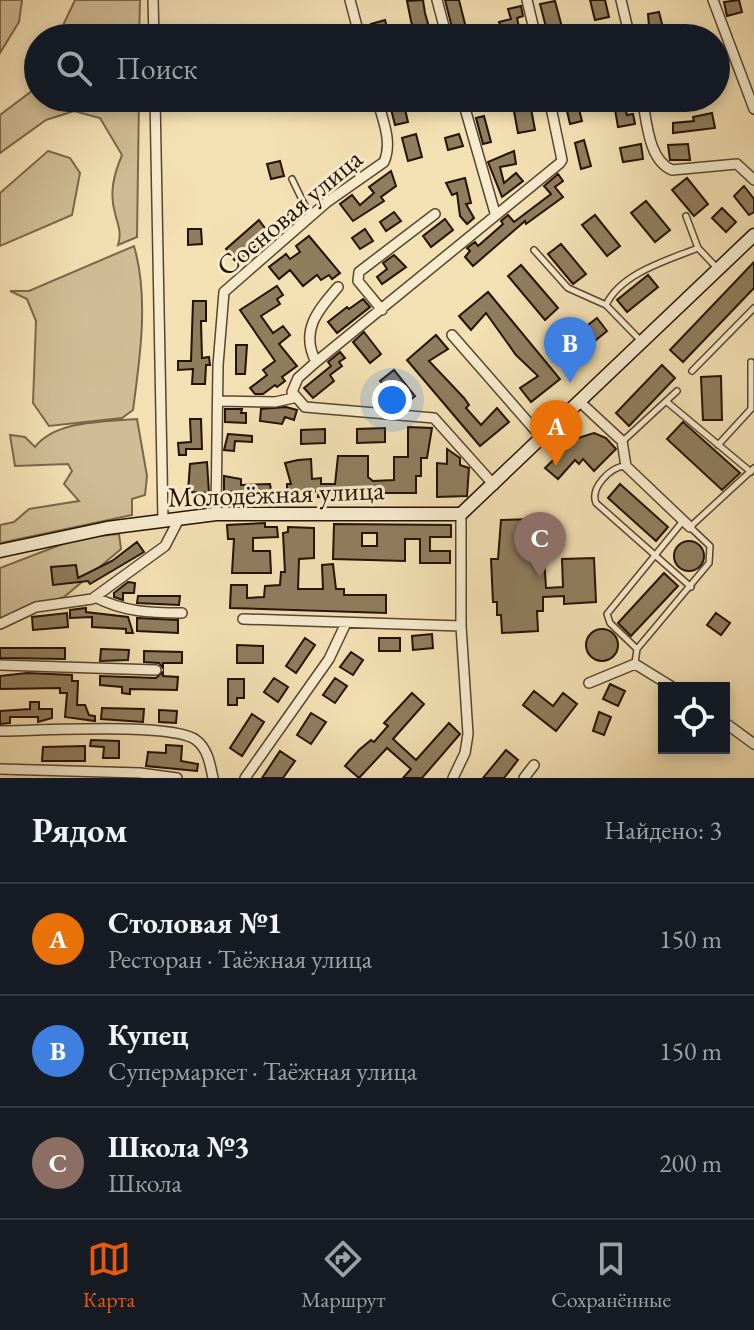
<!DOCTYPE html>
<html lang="ru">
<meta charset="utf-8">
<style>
body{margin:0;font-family:"EB Garamond",serif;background:#20242c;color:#f1f3f6}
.controls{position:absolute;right:24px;bottom:24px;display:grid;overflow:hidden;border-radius:0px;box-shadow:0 4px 12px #0003}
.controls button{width:72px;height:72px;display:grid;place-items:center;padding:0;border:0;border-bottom:2px solid #363941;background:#171b24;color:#f1f3f6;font:40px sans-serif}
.you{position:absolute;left:392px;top:400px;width:28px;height:28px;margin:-20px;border:6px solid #fff;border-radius:50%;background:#1a73e8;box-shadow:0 0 0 12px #1a73e833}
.badge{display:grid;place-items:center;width:52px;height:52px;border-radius:50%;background:#ea580c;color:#fff;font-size:26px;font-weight:700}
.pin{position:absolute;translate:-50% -66px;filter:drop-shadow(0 2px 4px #0008)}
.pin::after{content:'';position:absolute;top:42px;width:28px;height:24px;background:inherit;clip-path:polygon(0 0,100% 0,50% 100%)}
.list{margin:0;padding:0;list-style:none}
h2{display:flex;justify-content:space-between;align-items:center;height:104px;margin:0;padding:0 32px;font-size:34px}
h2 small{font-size:26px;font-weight:400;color:#9ea1a6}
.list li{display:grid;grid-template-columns:52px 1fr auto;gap:24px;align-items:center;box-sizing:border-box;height:112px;padding:0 32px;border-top:2px solid #363941}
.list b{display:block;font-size:30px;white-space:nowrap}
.list p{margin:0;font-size:26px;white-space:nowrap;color:#9ea1a6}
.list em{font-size:26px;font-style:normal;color:#9ea1a6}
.icon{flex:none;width:44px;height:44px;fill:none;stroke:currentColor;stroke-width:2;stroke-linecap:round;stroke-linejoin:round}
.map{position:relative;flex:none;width:754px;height:778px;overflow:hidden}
.search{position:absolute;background:#171b24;box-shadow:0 4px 12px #0003;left:24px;right:24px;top:24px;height:88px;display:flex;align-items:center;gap:20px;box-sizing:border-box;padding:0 28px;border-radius:44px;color:#9ea1a6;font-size:30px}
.sheet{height:440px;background:#171b24}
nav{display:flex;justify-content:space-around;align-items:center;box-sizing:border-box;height:112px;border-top:2px solid #363941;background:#171b24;font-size:22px;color:#9ea1a6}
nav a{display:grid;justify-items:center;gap:4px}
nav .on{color:#ea580c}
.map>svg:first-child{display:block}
.green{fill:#d0bd95;stroke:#7a674b;stroke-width:2}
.building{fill:#907d5e;stroke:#251101;stroke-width:2;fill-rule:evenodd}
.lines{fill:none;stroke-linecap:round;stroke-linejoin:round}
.lane-casing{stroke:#58452e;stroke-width:8}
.street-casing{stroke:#58452e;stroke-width:12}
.secondary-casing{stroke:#251101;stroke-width:15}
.lane{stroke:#f7ebce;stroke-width:5}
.street{stroke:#f7ebce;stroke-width:9}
.secondary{stroke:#f7ebce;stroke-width:12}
.labels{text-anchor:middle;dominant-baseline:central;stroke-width:6;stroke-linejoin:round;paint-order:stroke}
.street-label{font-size:28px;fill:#251101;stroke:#f7ebce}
</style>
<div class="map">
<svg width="754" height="778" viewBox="0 0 754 778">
<rect width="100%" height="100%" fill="#f3e0b3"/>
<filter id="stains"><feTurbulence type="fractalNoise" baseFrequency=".0025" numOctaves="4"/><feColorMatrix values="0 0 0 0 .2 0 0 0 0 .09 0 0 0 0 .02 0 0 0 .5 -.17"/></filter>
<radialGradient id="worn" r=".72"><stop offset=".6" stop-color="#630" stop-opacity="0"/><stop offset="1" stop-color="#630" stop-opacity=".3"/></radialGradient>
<path class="green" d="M0 0H22L19 22 0 53Z
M75 0H140L139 38H57Z
M38 78V98H139L137 237 118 245C122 232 118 226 115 213 109 193 114 174 122 155L100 118 74 111 46 120 0 153V115L33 90Z
M48 151 70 158 80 173 72 215 0 246V193Z
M134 246C149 297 140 358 133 410L122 418 49 426 33 403 36 321 27 299 10 291H29Z
M137 419 147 476 145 495 132 499V515L0 543V525L14 522 29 509 79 501 64 484 72 471 68 464 15 466 10 435 25 437 35 447C56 420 104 422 137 419Z
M119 534 121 549 64 597 0 619V568L78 538Z"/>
<path class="building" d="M423 0 425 13 432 38H416L411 21 407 1Z
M445 0H459L466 28 453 31Z
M590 0H605L609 17 595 20Z
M739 0 742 12 727 16 724 2Z
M555 1 562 27 547 31 540 4Z
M521 6 523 16 517 18 519 27 513 29 515 38H504L499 22 511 19 508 9Z
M659 12 665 36 650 38 648 14Z
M385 20 390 38H375L371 24Z
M564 98H576L582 121 570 124Z
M613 98H623L627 115 633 114 635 124 618 127Z
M530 103 535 130 518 133 513 106Z
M404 105 408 122 395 125 391 109Z
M712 113 715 128 673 133V123L694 121 693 117Z
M484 116 491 142 483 144 476 118Z
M416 134 422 157 408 161 402 138Z
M459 134 463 146 448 150 445 138Z
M584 140 591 166 581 169 575 143Z
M641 144 643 159 623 162 620 148Z
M688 144 690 160H670L668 145Z
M514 151 516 164 500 167 504 183 516 173 523 181 502 197 488 162Z
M280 161 284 176 271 179 267 164Z
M391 171 396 186 381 197 384 201 353 221 340 204 352 195 360 205 374 193 369 187Z
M558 174 563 181 555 187 563 197 526 224 525 221 473 266 465 257 470 251 467 248 475 242 478 246 503 224 501 221 508 215 514 222 551 194 544 186Z
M465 178 471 203 466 204 474 218 467 224 460 216 457 193 452 195 446 183Z
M687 178 708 204 694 216 672 190Z
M744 186 754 199V212L749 215 734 196Z
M646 201 670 230 655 242 631 213Z
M722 208 736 222 726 232 712 218Z
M394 212 401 221 386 231 380 222Z
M595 215 620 246 607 256 582 225Z
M445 219 453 230 431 247 423 236Z
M259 220 270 235 236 262 226 249Z
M188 229H201L202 244 188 245Z
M365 229 373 241 360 249 352 238Z
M309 236 340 273 332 279 329 275 321 280 317 275 303 286 290 270 279 279 269 267 286 254 290 259 300 252 296 246Z
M561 244 586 274 573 284 548 254Z
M394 255 406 267 382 284 377 277 387 269 383 263Z
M754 262V288L683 362 670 350Z
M521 265 558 308 545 320 508 276Z
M648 275 658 287 627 312 617 300Z
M277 286 283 295 277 299 280 304 261 316 273 333 283 326 290 335 279 344 297 366 282 377 285 381 277 387 275 385 263 394H255L250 388 267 375 263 370 275 361 240 310Z
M488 292 560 379 531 402 520 388 538 376 516 355 486 313 471 330 459 316Z
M363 299 370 307 337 333 328 322 347 307 349 309Z
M193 301H206V321H201L202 358 209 357 210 365H206L205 384H192L193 369 178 370V361H191Z
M597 318 607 331 576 356 565 343Z
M364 332 381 354 370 363 353 342Z
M436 335 448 349 429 361 464 398 469 405 466 408 481 425 497 408 509 422 480 446 407 360Z
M236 345H247L245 374H236Z
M340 352 345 358 339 362 342 366 330 375 334 381 313 398 304 388 331 366 328 362Z
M662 365 675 378 629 426 616 413Z
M394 370 415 396 408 402 404 397 397 402 380 381Z
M721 376 722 420H703L701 377Z
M286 407 297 410 294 420 285 417 282 424 260 421 261 409Z
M225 409H242L241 413H246V423L225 422Z
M190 419H201L202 449H186V455H179L178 443 191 442Z
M683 422 740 473 722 490 667 439Z
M408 427 432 428 427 458H421V476H416V493H326V497H318L319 491 287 492V484H291L285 463 298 460 311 459 312 479 321 478V484H335L338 456H368V477L373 481 394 480V457H408Z
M385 428V442L357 443V429Z
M325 429V443L301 444V430Z
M594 433 606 438 616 449 594 471 583 459 579 464 575 460 558 479 545 468 575 439Z
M228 434 252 436V442L235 441 234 451 224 450Z
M447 449 460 458V465L469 468 467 496 437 497V463L447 464Z
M207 462 209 493 188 492 190 464Z
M224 476 241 479V485L270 484 271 490 224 492Z
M620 484 668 527 656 541 608 498Z
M535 519 539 558 544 557 546 588 563 587 562 559 594 558 596 602 564 604V596L543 597V611H537L538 631 502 633 501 615H497V602H493L491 559H498L501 520Z
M265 523V527H277L278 537 253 538V551H270L271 573H232L234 539H228L227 525Z
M334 524 451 525V537H430V551H450V563H420V539H405V561L333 559ZM362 533H377V546H362Z
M288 527 314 528V558L299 559 298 589H323L322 565 333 564 336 589H344V595H386V613L230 608 231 585H247V598L264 597 265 586 280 585 281 572H285L283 533 288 532Z
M674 556a15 15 0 1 1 30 0a15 15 0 1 1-30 0Z
M137 542 144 552 90 584 88 581 53 585 51 567 76 565 78 578 112 561Z
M664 573 678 586 631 636 618 623Z
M128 582 135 583 134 593H123V600L114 597V593Z
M138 596H180L179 605 137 603Z
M86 608V612L128 617 133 633H126V629L92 627V617L70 618V610Z
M67 613 68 627 33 630 32 617Z
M716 613 730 623 721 635 707 625Z
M137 618 178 620V633L137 631Z
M586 645a16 16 0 1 1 32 0a16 16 0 1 1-32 0Z
M432 634 433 648 413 650 412 636Z
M305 638 315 645 296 673 286 666Z
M379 638H400V651H379Z
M237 645 263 646V663H237Z
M0 648H65V659L0 658Z
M101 649 129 650 128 660 100 661Z
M144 651 182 652V663H163V668L159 663 144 662Z
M351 652 363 660 353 675 340 667Z
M163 672V676L178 677 177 690 130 689V694L122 693V687L100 685V676L156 678Z
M27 673 72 675V681H78L77 705H85L89 715 95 716V721L65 717 67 693H60V688L0 689V676Z
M274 678 288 687 278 702 264 692Z
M335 678 347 686 335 703 323 695Z
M228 679H244V698H237V705H228Z
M610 684 625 691 618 706 603 699Z
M534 691 553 706 563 693 577 704 556 731 523 705Z
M412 693 424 704 393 739 416 760 449 723 460 734 422 778H403L411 769 387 748 359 778 345 766 359 750 371 740 374 742 388 726 384 723Z
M30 702H39V709H52V718L38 722V717H10V723L0 724V711L30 709Z
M102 708 144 709 143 722 101 719Z
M159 710 177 711 176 723 159 722Z
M599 712 611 717 604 735 593 731Z
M311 713 326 722 311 744 297 735Z
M252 714 264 722 242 756 230 748Z
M91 740 119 741V758H103L104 747 90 746Z
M166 745 182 746 181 761 198 764 197 771 146 766 148 752 166 753Z
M85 746V761H42L43 747Z
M506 750 518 760 504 778H483Z
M280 751 295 761 283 778H262Z"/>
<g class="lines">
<defs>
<path id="lane" d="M292 179 310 216
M686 216 698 248 718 269
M534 250 568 288 606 305 642 342
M606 305C621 273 668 260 698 248
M692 371 754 308
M667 402 751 472
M623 441 677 391
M718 445 751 409V362
M625 466C610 467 590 488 596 503L691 587
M637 649 610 623 607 614 683 521
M635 663 637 649 709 563 710 546 690 527 754 468"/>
<path id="street" d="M153 0 154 38
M350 0 360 38
M437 0 447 38
M527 0 536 38
M621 0 630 38
M713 0 754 109
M155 98 163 521
M462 98 495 213
M642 98C647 121 648 160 672 170L737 164 754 180
M382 310 358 281 359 272 435 214
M452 335 542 438
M316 362C300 331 317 311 338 287
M219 401 275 402 293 398
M580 402 622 441 626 466 690 527
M494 485 434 418 305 407 292 392 298 378 316 362 560 163 562 160 549 98
M216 514 218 365 224 292 327 202 384 162C393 141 382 119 377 98
M95 597C124 612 150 613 182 613
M243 619 461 626
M0 624 36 607 92 599 165 546 179 519
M0 665 156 670
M589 683 635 664 674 688
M724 722 754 744
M0 731C36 731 172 722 196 740 208 749 210 764 213 778
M0 769 140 773 177 778
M245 778 329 659 346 623
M453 778 465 753 468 734 461 626V514
M524 778 534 765"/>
<path id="secondary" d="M0 551 107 528 216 514H461L754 235"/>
</defs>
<use href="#lane" class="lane-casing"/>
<use href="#street" class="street-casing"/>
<use href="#secondary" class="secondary-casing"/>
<use href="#lane" class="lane"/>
<use href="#street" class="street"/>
<use href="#secondary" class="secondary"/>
</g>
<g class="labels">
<g class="street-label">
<text transform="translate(289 212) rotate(-40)">Сосновая улица</text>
<text transform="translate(276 493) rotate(-2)">Молодёжная улица</text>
</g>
</g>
<rect width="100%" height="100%" filter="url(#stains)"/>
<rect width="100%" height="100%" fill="url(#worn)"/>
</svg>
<div class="controls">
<button><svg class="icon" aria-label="locate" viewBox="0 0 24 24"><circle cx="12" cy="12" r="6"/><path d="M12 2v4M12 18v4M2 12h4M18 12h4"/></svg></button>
</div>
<div class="you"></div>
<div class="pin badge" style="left:556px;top:466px;background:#e8710a">A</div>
<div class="pin badge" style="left:570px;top:383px;background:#3f7fe0">B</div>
<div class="pin badge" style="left:540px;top:578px;background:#8d6e63">C</div>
<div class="search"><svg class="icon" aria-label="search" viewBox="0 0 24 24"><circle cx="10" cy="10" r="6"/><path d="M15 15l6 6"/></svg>Поиск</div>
</div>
<section class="sheet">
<h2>Рядом<small>Найдено: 3</small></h2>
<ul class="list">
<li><span class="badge" style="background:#e8710a">A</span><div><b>Столовая №1</b><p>Ресторан · Таёжная улица</p></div><em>150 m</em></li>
<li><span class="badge" style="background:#3f7fe0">B</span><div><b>Купец</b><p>Супермаркет · Таёжная улица</p></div><em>150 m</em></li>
<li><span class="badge" style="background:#8d6e63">C</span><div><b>Школа №3</b><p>Школа</p></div><em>200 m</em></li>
</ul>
</section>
<nav>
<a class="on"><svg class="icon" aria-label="map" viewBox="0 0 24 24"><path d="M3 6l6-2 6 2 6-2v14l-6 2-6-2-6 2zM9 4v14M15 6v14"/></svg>Карта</a>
<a><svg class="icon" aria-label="directions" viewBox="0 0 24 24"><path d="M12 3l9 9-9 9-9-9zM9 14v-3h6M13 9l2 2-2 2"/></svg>Маршрут</a>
<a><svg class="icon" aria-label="saved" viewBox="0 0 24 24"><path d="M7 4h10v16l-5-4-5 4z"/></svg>Сохранённые</a>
</nav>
